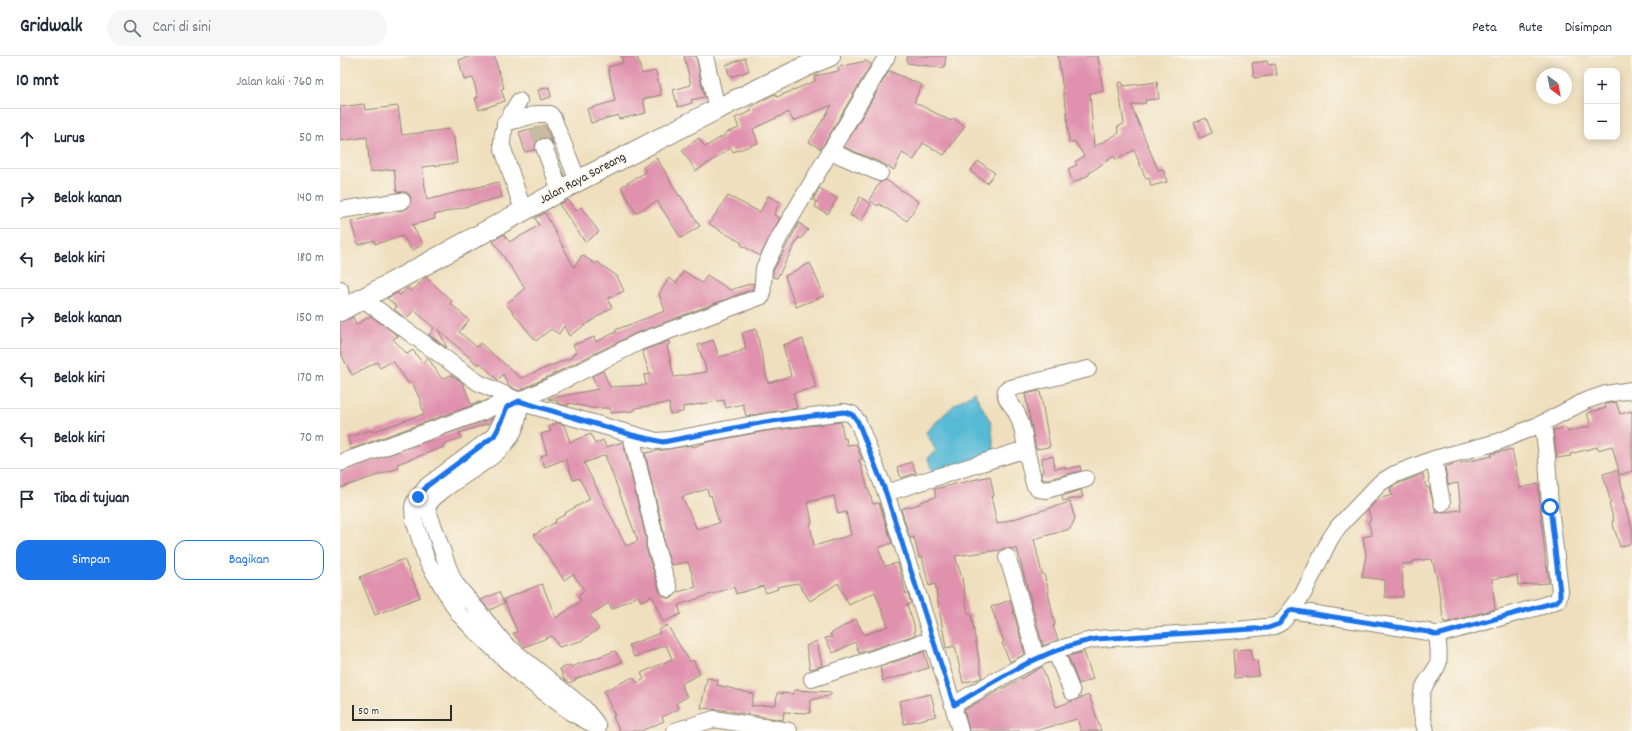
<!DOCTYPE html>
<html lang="id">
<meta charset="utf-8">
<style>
body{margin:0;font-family:Dekko,sans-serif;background:#f6f6f7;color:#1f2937}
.controls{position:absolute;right:12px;top:12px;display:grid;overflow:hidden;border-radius:8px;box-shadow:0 2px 10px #0003}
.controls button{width:36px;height:36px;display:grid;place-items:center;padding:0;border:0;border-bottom:1px solid #e0e1e3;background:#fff;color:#1f2937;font:20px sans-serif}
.compass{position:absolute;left:1196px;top:12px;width:36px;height:36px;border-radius:50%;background:#fff;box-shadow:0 2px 10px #0003;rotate:148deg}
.scale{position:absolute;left:12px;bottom:10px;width:100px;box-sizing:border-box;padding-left:4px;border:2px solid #2b2b2b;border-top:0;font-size:11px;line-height:14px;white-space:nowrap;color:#2b2b2b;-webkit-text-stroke:3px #fbf7ec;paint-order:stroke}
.stop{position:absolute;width:12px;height:12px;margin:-9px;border:3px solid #1a73e8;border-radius:50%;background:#fff}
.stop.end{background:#1a73e8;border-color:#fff;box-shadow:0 1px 4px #0008}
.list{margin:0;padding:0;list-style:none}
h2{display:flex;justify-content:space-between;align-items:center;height:52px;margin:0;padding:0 16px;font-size:17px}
h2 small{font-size:13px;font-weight:400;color:#747a83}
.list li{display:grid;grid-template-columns:26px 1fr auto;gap:12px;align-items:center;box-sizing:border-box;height:60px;padding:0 16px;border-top:1px solid #e0e1e3}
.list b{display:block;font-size:15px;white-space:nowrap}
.list em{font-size:13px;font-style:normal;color:#747a83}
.actions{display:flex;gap:8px;padding:12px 16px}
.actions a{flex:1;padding:9px 0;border:1px solid #1a73e8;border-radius:12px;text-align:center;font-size:14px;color:#1a73e8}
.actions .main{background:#1a73e8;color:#fff}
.icon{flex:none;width:22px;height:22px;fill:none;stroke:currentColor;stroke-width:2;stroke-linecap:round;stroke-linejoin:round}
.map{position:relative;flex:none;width:1292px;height:675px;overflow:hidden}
header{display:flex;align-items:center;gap:24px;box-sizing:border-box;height:56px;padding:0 20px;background:#fff;border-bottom:1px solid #e0e1e3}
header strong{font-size:19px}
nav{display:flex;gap:22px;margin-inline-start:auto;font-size:14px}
.search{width:280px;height:36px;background:#f6f6f7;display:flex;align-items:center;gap:10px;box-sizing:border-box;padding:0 14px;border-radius:22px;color:#747a83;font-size:15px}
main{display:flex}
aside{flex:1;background:#fff}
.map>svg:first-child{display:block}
.water{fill:#56bad5;stroke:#407280}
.building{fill:#e091ad;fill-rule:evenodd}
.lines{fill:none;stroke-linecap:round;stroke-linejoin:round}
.minor-tunnel{stroke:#c8bba1;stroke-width:16;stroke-dasharray:16 8;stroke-linecap:butt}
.minor-casing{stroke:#8d8574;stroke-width:18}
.major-casing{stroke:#8d8574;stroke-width:22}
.minor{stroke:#fff;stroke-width:16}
.major{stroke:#fff;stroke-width:20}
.route{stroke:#1a73e8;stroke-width:5}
.labels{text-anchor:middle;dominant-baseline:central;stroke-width:3.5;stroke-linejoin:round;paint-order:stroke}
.street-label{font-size:13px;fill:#2b2b2b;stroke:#fbf7ec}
</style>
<header>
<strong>Gridwalk</strong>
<div class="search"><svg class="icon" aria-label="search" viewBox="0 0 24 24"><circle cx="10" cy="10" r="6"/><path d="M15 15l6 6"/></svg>Cari di sini</div>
<nav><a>Peta</a><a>Rute</a><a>Disimpan</a></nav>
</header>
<main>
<aside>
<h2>10 mnt<small>Jalan kaki · 760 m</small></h2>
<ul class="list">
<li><svg class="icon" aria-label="ahead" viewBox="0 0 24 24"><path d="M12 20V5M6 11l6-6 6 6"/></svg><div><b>Lurus</b></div><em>50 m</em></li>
<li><svg class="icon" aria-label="right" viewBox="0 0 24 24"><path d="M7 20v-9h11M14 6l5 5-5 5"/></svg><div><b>Belok kanan</b></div><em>140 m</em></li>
<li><svg class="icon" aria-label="left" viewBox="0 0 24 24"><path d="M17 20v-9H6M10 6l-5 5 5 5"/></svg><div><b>Belok kiri</b></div><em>180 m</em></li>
<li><svg class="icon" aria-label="right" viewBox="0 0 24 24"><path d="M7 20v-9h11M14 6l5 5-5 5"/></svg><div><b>Belok kanan</b></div><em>150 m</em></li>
<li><svg class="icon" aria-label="left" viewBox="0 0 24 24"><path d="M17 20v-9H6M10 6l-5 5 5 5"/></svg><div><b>Belok kiri</b></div><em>170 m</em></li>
<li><svg class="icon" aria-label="left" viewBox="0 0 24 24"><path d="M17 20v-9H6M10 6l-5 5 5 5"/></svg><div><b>Belok kiri</b></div><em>70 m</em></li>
<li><svg class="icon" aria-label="arrive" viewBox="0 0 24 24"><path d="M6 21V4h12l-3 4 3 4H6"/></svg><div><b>Tiba di tujuan</b></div></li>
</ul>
<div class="actions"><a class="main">Simpan</a><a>Bagikan</a></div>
</aside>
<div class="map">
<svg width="1292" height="675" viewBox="0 0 1292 675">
<rect width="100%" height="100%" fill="#fbf7ec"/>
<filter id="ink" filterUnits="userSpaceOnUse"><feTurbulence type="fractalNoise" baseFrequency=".025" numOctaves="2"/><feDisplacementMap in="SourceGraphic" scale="8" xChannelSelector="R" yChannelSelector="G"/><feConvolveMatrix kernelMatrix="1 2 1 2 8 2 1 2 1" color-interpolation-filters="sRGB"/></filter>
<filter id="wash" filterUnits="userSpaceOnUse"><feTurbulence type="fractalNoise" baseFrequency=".012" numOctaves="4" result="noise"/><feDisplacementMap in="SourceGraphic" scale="16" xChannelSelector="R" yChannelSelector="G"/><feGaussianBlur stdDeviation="0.9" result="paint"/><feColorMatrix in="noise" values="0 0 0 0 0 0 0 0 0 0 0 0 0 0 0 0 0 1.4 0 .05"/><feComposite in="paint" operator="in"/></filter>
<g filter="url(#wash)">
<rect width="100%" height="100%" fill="#efdfbe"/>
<path class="water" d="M634 336 651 367 655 399 593 420 588 402 596 395 586 376 614 349Z"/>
<g id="blocks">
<path class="building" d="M132 0H154L164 32 161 33 165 45 139 54 135 42H138L133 22 124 24 119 4Z
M281 0H297L302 18 316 15 321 39 303 43 306 57 279 63 278 59 251 67 247 53 275 45 268 11 283 7Z
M344 0H356L364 41 351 44 352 47 338 51 333 34 351 29Z
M567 0H606L604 12 567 7Z
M718 0H758L763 35 750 37 754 91 779 77 777 71 784 68 778 27 782 26 784 30 817 26 819 43 805 44 806 47 791 49 818 114 823 113 827 126 811 130 809 122 806 123 794 94 776 104 774 100 749 117V119L733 127 728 113 737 109 735 106 744 100 735 86 729 87 726 48H725Z
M405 2 409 15 390 21 386 9Z
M526 5 531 8 481 93 469 86 492 49 453 65 449 56 413 73 418 87 393 96 391 92 356 115 342 94 359 82 365 91 385 79V77L399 72 395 62 412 55 410 51 435 38 437 41 475 25 474 20 499 15 498 11Z
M927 5 928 9 935 8 937 19 914 22 912 7Z
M549 15 582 29 574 46 611 65 613 62 625 70 604 99 583 87 574 104 562 97 554 114 544 108 504 91Z
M209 31 211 41 201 44 198 34Z
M24 48 25 54 58 50 62 79 110 73 114 83 117 107 82 111 87 144 158 126 162 141 94 159 95 163 72 169 83 188 72 195 63 180 35 188 34 184 18 189 11 166 43 157 64 154 68 152 71 144 70 139 66 136H57L54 113 30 116 27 81 0 85V51Z
M866 62 872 77 860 82 854 67Z
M205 69 213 88 210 83 201 82 196 85 195 94 185 96 179 76Z
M317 102 339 140 340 139 360 170 341 182 317 145 296 157 281 131 306 116 303 111Z
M638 105 655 117 647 127 630 115Z
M546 124 579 146 567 165 539 148 538 150 529 144 540 126Z
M479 132 497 142 488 158 475 151 477 146 473 144Z
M388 140 420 156 428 140 440 146 434 159 440 162 420 200 401 189 402 187 369 168Z
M520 141 531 148 521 165 510 159Z
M228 144 236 155 241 151 259 176 245 186 219 148Z
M205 157 234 211 242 199 255 208 257 206 277 220 284 235 267 243 272 251 229 280 224 270 219 278 211 273 196 285 166 248 185 232 153 185 164 178 169 186 190 175 199 169 195 162Z
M459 167 468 174 461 183 459 181 437 222 433 221V215Z
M470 207 484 240 456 251 445 220Z
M344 215 362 227 367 219 390 234 413 227V233L296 277 179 335 169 330 163 318 158 324 140 307 138 309 98 273 107 292 89 279 94 272 74 254 66 263 54 253 57 251 47 242 57 237 60 239 67 232 71 236 86 221 112 245 110 247 129 264 119 276 137 291 140 287 181 322 233 301 232 299 237 296 233 289 254 281 256 286 276 276 275 274 325 255 319 238 329 222 336 227Z
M31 260 58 280 53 283 67 298 73 294 82 307 88 302 102 323 111 319 123 327 131 348 141 346 11 393 8 381 31 374 32 376 84 358 81 348H82L72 326 69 328 53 305 40 312 37 306 12 319 0 296V266L13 261 16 269Z
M416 273 428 327 451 320 443 289 463 283 476 332 453 337 457 352 406 360 403 348 386 352 384 344 343 351V356L330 358 329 347 295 352 294 355 270 357V352H252L229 347 228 350 217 347 218 345 208 343 258 333 252 320 263 315 270 331 306 329 304 319 310 318 302 295 329 285 330 288 327 290 334 321 367 316 358 289 373 284 379 301 402 295 401 294 406 293 402 277Z
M700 335 710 391 696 393 685 338Z
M1276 346 1280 358 1292 355V415L1280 419 1272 390 1258 394 1257 391 1230 398 1231 400 1217 402 1213 374 1227 372V376L1251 370 1247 357 1266 352 1265 348Z
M152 362 150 367 119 377 121 382 103 389 104 391 57 408 59 412 0 432V416Z
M501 366 504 383 506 382 507 389 516 388 522 403 519 404 533 448 539 447 552 487 538 492 545 510 558 507 566 538 568 537 571 547 567 549 574 569 575 579 519 597 515 586 493 597 485 582 492 581 490 578 516 563 524 579 548 570 535 536 509 549 498 527 470 545 458 527 437 531 438 533 426 537 423 530 396 538 394 531 338 549 341 558 323 566 312 540 301 545 298 540 272 553 269 547 250 559 259 573 241 585 219 591 212 580 184 591 173 577 177 576 164 543 202 528 216 562 241 545 238 540 245 535 233 518 224 524 194 479 216 466 215 464 226 458 225 457 250 443 239 422 233 424 226 403 205 411 201 400 207 398 201 378 211 375 209 370 218 367 224 369 230 386 251 378 255 388 263 384 266 391 283 386 306 481V492L320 536 323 540 327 542H332L338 536 356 531 348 506 331 509 324 488V478L305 397 352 389 353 391 368 386 426 375ZM265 399 298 485 286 490 244 407ZM367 433 369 440 371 439 379 467 357 473 342 441ZM494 440 498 458 506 456 511 479 474 490 470 468 472 467 468 446Z
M1172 393 1180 432 1198 428 1206 510H1207L1209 527 1178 529 1177 519 1152 523 1155 553 1104 567 1097 523 1092 503 1073 505V507L1062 508 1063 541H1045V524L1022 521 1026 499 1023 481 1032 479 1028 465 1031 464 1028 454 1038 443 1052 439 1050 432 1057 428 1083 418 1086 432 1089 431 1096 457 1121 454 1118 427 1108 429 1105 411 1116 407V408L1152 400 1151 398Z
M713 400 715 413 725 411V413L740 410 741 415 703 424 701 417 703 416 702 402Z
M572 406 576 417 561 422 557 411Z
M1277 414 1285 441H1282L1292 472V487L1280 491 1272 465H1274L1269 448 1271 447 1263 418Z
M650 420 654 440H651L657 468 730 446 735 463 730 473 694 483 702 518H704L709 536H708L715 569 713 570 718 584 703 590 677 493 664 492 660 494 615 500 622 522 628 558H631L642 621 638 623 623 627 615 590 606 592 595 528 589 530 582 501 579 502 574 481 570 482 561 453 580 448V446L596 441 594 433Z
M741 434 743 441 723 445 722 440Z
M64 503 80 541 35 559 20 521Z
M159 536 164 547 150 554 141 544Z
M670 544 685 598 670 606 662 587 664 586 651 551Z
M327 569 350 606 353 604 360 618 341 628 347 641 336 647 339 653 322 661 324 665 301 675H280L273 661 275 660 264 635 293 621 297 627 304 623 301 617 332 603 326 589 294 601 289 589 320 577 319 574Z
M477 585 482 610 470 613 466 590Z
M911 593 912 604 917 603 919 620 895 622 893 594Z
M275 595 282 606 235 623 236 624 229 627 224 623 220 613 230 609 231 611Z
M584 596 589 612 543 625 540 611Z
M744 596 753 623 739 628 728 600Z
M702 611 716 651 749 639 761 675H741L737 663 695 675H629L624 654Z
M367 622 378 624 377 629 414 638 411 650 436 649 437 637 454 638V634L491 636V639L471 644 470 657 444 656 443 664 382 654 361 652Z
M591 638 596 660 564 668 559 645Z"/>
</g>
</g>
<g filter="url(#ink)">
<use href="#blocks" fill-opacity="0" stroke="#8d8574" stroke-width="1"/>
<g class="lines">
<path class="minor-tunnel" d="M197 71 204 91"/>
<defs>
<path id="minor" d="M365 0 377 53
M179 45C170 60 161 72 162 90L183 154
M165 67 198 58H210L213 62 238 125
M204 91 220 134
M490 95 540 117
M0 154 62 145
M0 233 2 254
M23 243 139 327 186 348 316 385 330 384 425 366 504 356 512 358 518 366 546 437 613 649C659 623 703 593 756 583L887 575 935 570 943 565 963 538 990 483 998 471 1040 427 1053 419 1094 403 1158 386 1203 367 1245 345 1266 338 1292 334
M179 345C182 396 134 408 101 436 96 440 89 445 87 452L108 511 115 527 165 588 243 651 256 667
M291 379 315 480V489L329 533
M686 393C684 379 682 366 675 354 671 347 664 343 666 335L667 333 748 313
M1094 403 1102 447
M0 407 142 356 157 349 169 341
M546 437 686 393 694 428 699 433 706 434 746 423
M667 501 674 521 696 602
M951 554 1088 576 1097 579C1098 588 1100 599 1098 608 1095 616 1089 621 1085 629 1078 641 1082 662 1086 675
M1097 579 1202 550 1218 544 1220 535 1210 451 1207 401 1203 367
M715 594 732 636
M472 623 593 583
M613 649 620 675
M258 671 232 657 180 618 134 574 119 558 87 505 74 464 73 452 74 447 87 430 154 380 158 373 167 351 228 322 299 286 422 240 424 212 440 180 547 0
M335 675 374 663 449 675"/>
<path id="major" d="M0 255 238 125 377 53 475 6 490 0"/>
</defs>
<use href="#minor" class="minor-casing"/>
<use href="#major" class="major-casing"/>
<use href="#minor" class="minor"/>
<use href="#major" class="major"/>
</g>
</g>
<g class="lines" filter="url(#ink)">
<path class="route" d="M78 441 87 430 154 380 158 373 167 351 179 345 292 379 323 386 425 366 504 356 512 358 518 366 546 437 614 649C659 623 703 593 756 583L928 572 939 568 950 554 1088 576 1097 579 1216 546 1220 542V536L1210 451"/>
</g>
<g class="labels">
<g class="street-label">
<text transform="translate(243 123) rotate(-28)">Jalan Raya Soreang</text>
</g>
</g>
</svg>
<div class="controls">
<button>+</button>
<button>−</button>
</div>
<svg class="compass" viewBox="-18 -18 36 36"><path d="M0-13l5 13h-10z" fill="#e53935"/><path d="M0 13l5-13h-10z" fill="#747a83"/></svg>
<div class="scale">50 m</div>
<div class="stop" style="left:1210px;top:451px"></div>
<div class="stop end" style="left:78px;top:441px"></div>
</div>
</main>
